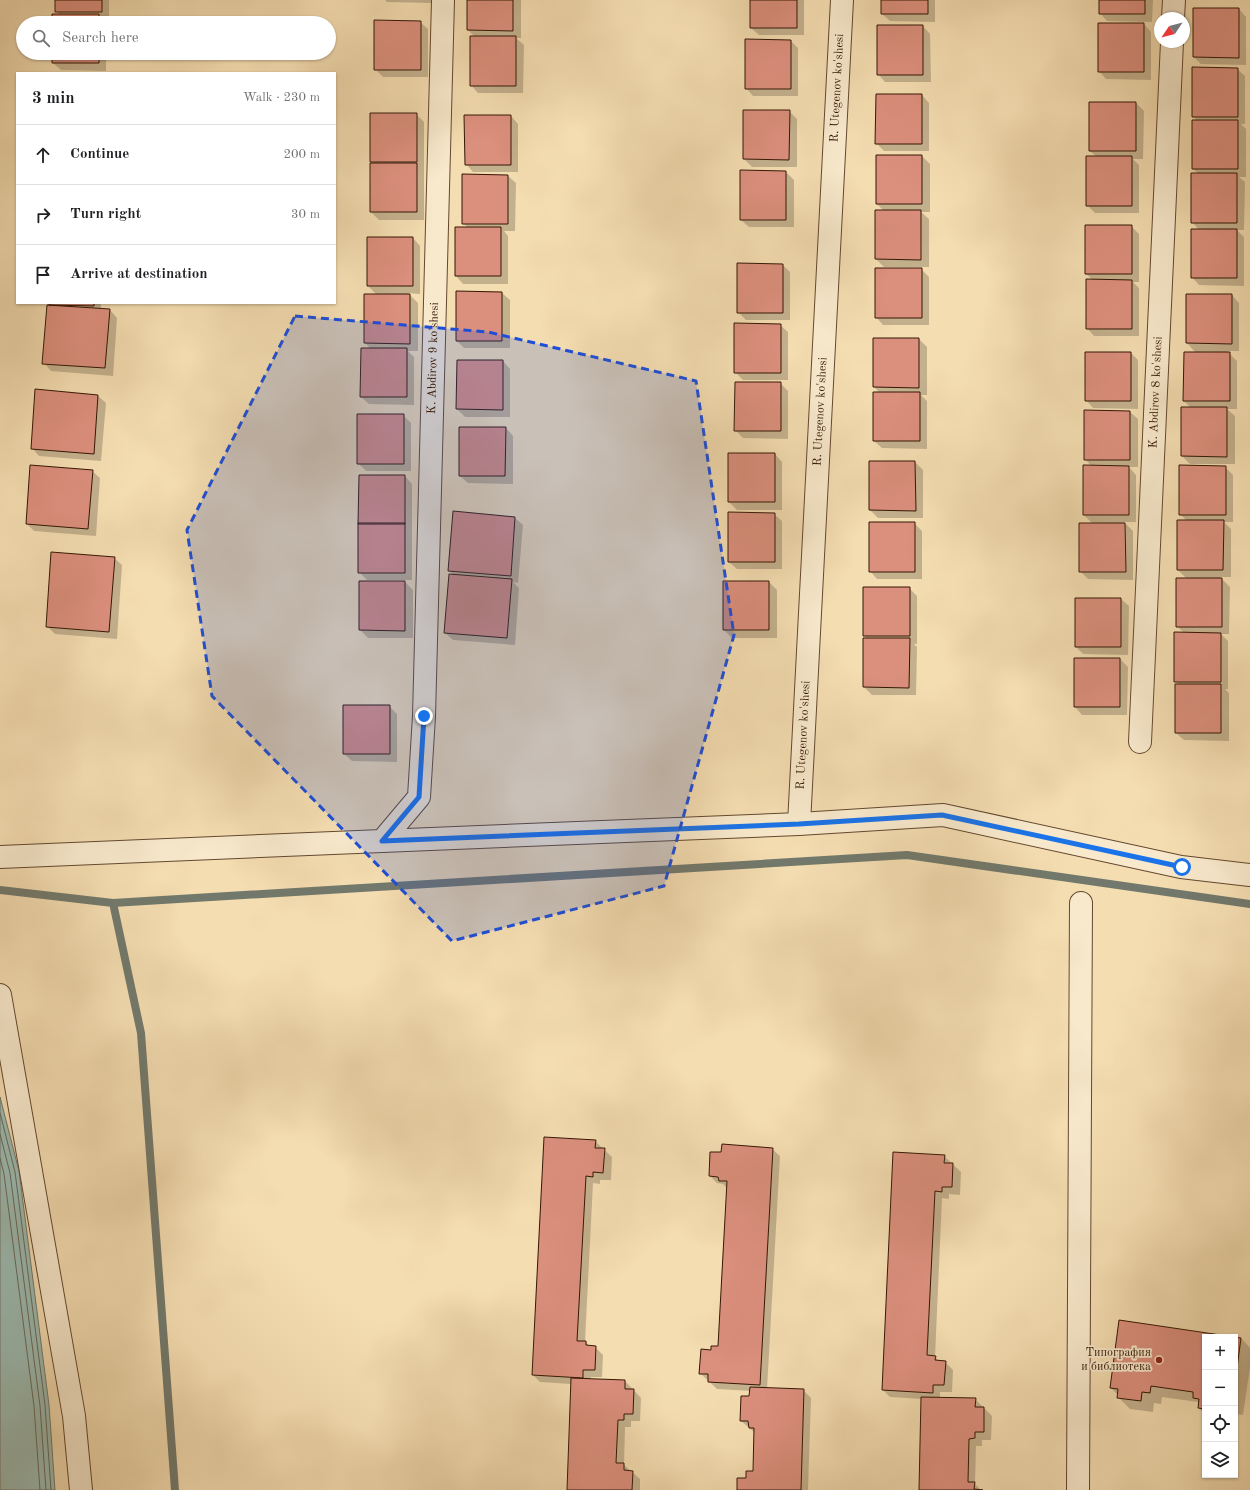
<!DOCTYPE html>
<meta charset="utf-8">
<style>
body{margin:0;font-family:"Old Standard TT",serif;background:#f6f6f6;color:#202124}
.controls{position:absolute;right:12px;bottom:12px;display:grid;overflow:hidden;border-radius:0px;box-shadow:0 1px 3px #0004}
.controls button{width:36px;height:36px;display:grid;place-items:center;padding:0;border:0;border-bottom:1px solid #e0e0e0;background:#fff;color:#202124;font:20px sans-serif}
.compass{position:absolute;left:1154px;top:12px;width:36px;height:36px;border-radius:50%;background:#fff;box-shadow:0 1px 3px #0004;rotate:235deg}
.stop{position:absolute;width:12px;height:12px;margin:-9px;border:3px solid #1a73e8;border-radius:50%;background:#fff}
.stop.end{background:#1a73e8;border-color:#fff;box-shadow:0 1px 4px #0008}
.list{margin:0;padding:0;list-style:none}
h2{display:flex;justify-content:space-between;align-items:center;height:52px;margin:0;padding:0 16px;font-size:17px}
h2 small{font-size:13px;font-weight:400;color:#757577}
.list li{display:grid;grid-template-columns:26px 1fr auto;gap:12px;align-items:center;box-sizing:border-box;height:60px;padding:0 16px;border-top:1px solid #e0e0e0}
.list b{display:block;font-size:15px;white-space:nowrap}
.list em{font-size:13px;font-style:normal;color:#757577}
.icon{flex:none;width:22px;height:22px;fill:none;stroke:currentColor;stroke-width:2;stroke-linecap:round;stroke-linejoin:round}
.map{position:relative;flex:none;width:1250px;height:1490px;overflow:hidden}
.search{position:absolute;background:#fff;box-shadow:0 1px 3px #0004;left:16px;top:16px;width:320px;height:44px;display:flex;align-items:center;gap:10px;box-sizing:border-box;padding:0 14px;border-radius:22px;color:#757577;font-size:15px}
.panel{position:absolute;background:#fff;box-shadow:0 1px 3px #0004;left:16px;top:72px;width:320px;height:232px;border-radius:0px}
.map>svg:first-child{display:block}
.water{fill:#9cbbb2;stroke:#72796c}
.shadow{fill:#0003}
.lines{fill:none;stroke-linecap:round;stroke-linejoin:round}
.shore{stroke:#68695b;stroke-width:1}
.stream{stroke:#72796c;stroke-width:8}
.building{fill:#db8f7d;stroke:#341704}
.minor-casing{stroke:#64482f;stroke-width:24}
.minor{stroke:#f8e9cc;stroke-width:22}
.route{stroke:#1a73e8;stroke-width:5}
.marked{fill:#1d4ed8;fill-opacity:0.2;stroke:#1d4ed8;stroke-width:3;stroke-dasharray:8 5;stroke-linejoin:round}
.poi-dot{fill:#8f2418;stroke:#f8e9cc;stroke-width:1.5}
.labels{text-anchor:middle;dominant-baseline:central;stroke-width:3.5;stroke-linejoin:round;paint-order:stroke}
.street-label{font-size:12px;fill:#341704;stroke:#f8e9cc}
.poi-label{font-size:12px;fill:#341704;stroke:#f8e9cc;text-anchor:end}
</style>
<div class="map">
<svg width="1250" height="1490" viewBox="0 0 1250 1490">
<rect width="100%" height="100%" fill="#f4ddb1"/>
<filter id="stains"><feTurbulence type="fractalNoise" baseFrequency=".005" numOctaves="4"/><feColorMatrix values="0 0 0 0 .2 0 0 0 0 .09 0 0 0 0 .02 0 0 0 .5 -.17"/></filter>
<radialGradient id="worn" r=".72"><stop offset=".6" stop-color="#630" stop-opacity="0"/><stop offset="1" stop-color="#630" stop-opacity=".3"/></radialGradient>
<path class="water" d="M0 1097 19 1171 49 1405 55 1490H0Z"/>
<path class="shadow" d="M56 0H109V19H102L106 23H53L60 15 56 11Z
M385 0H432V3L387 2Z
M468 0H521V38H516L524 45 523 93H478L471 85 475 37 468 30Z
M751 0H804V35H759L751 28Z
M882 0H935V22L890 21 882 14Z
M1100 0H1153L1152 22 1107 21 1100 13Z
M1239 9 1246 17V65L1201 64 1194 57Z
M420 22 428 29V77H383L375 69Z
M1144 24 1151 32V80L1106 79 1099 71Z
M923 26 930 34 931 82H885L878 74Z
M791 41 798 48V96H753L746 88Z
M53 53H106V71L61 70 53 63Z
M1237 69 1245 76V124H1241L1246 129V177H1239L1245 182 1244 230H1237L1244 237V286L1199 285 1192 277 1199 230 1192 222 1199 174 1193 169 1197 121 1193 116Z
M922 95 929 103V151H884L876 143Z
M1136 103 1144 111 1143 159H1133L1139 165V213H1095L1087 205 1097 157 1090 151Z
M789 111 797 119V167H752L744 159Z
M371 114H416L424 122V220H379L371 212Z
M511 116 518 124V172H473L466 164Z
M922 156 930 164V212H921L929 219V267H884L876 259 884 211 877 204Z
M786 172 794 180V227H749L741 220Z
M508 176 516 183 515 231H504L508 236V284H463L456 276 468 228 463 223Z
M1131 226 1139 234V282H1133L1139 288V336H1094L1087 328 1093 280 1086 274Z
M413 238 420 246V294L408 293 418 303V351H408L414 357V405L369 404 361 397 371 349 365 343V295H377L368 286Z
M783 265 790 272V320H746L738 312Z
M921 269 929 277V325H883L876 317Z
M502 293 510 300V348H464L457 341Z
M1232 295 1239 303V351H1227L1237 361V409H1227L1235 416V464H1190L1182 456 1191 408 1184 401 1196 353 1187 343Z
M50 303H101V310H110L117 318 113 376 51 371 44 363Z
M780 325 788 332V380H743L735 372Z
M874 339H919L927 347V395H921L927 401V449L882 448 874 441 880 393 874 387Z
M1131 353 1138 360V409L1093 408 1086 400Z
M503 361 510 369V417H465L457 409Z
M780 383 788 391V439L743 438 735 430Z
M98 396 106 403 101 461 39 456 32 448Z
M1130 412 1138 419V467H1129L1136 475V522H1124L1133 531V580L1088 579 1080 571 1093 524 1084 515 1092 467 1085 459Z
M403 415 411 423V471H366L358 463Z
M506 428 513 436V484L468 483 460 476Z
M775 454 782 462V510H737L729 502Z
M870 462H915L923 470V518H878L870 510Z
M1225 467 1233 475V522H1224L1231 529V577H1220L1230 587 1229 634H1221L1228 641V689H1225L1229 693V741L1184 740 1176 733 1179 685 1175 681 1184 633 1177 626 1187 579 1178 570 1187 521 1180 514Z
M92 471 100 478 96 536 34 531 27 524Z
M405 476 412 484V580H367L359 572Z
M774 514 782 521V569H737L729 562Z
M515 518 523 525 518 583 513 582 519 588 515 645 453 640 445 633 454 576 449 570Z
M914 523 922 531V579H877L870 571Z
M114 558 122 565 117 639 55 634 47 626Z
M360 582H405L413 590V638H368L360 630Z
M769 582 777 590V638H732L724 630Z
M909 588 917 596V644H914L917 647 916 695H872L864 687 867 639 864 636Z
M1121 599 1129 606 1128 655 1083 654 1076 647Z
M1120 659 1128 667 1127 715H1082L1075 707Z
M389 706 397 714V762L352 761 344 754Z
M595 1141 612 1157 611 1180H600V1184L593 1183 585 1341 590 1347H595L603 1355 602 1377H591L590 1380 625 1381 641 1398 640 1421H631V1427H625L624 1465 640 1479V1490H568L571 1384 540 1382 533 1375Z
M772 1149 780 1156 767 1389 803 1390 811 1398 808 1490H738L754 1472 755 1433 741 1421 750 1397 751 1391 717 1389 700 1373 712 1351 719 1347 728 1189 723 1184 717 1183 710 1176Z
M894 1153 944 1156 961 1172 960 1195 949 1194V1199L942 1198 935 1357 940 1362H945L953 1370 952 1392H940V1398L975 1399 992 1416 991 1440H982V1446H976L975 1484 981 1490H920L922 1399 890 1397 883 1390Z
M1120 1321 1231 1337H1205V1414L1199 1408 1198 1402 1162 1397 1161 1404 1154 1403 1153 1412 1130 1409 1118 1397V1395L1111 1388Z
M1235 1338H1241L1250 1348V1367L1243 1415 1235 1414Z"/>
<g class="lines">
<path class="shore" d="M0 1113 15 1172 45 1405 51 1490
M0 1134 10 1173 40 1406 46 1490
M0 1158 4 1174 34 1406 40 1490"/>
<path class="stream" d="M0 890 113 903 907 855 1250 904
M113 903 141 1033 175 1490"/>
</g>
<path class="building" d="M55 0H102V12H55Z
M467 0H513V31L467 30Z
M750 0H797V28H750Z
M881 0H928V14H881Z
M1099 0H1145V14H1099Z
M1193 8H1239V58L1193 57Z
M52 14H99V23H52Z
M374 20 421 21V70H374Z
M1098 23H1144V72H1098Z
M877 25H923V75H877Z
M470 36H516V86H470Z
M745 39 791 40V89H745Z
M52 53H99V63H52Z
M1192 67 1238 68V117H1192Z
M876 94H922V144H875Z
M1089 102H1136V151H1089Z
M743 110H790L789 160 743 159Z
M370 113H417V162H370Z
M464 115H511V165H465Z
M1192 120H1238V169H1192Z
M876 155H922V204H876Z
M1086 156H1132V206H1086Z
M370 163H417V212H370Z
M740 170 786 171V220H740Z
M1191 173H1237V223H1191Z
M462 174 508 175V224H462Z
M875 210H921V260L875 259Z
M1085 225H1132V274H1085Z
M455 227H501V276H455Z
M1191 229H1237V278H1191Z
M367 237H413V286H367Z
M737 263 783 264V313H737Z
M875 268H922V318H875Z
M1086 279 1132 280V329H1086Z
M456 291 502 292V341H456Z
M364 294H410V344L364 343Z
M1186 294H1232V344L1186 343Z
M49 303H94V306L49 305Z
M47 305 110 309 105 368 42 364Z
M734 323 781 324V373H734Z
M873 338H919V388L873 387Z
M361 348H407V397H360Z
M1085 352H1131V401H1085Z
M1184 352H1230V401H1183Z
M457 360H503V410L456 409Z
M735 382H781V431H734Z
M35 389 98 395 94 454 31 449Z
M873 392H920V441H873Z
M1181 407H1227V457L1181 456Z
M1084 410 1130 411V460H1084Z
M357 414H404V464H357Z
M459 427H506L505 476H459Z
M728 453H775V502H728Z
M869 461H915L916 511 869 510Z
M30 465 93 470 88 529 26 524Z
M1083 465 1129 466V515H1083Z
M1179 465 1226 466V515H1179Z
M359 475H405V524H358Z
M453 511 515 517 511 576 448 571Z
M728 512 775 513V562H728Z
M1177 520H1224L1223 570H1177Z
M869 522H915V572H869Z
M358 523H405V573H358Z
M1079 523H1125L1126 572H1079Z
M51 552 115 557 109 632 46 627Z
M449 574 512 579 507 638 444 633Z
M1176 578H1222V627H1176Z
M359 581H405V631L359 630Z
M723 581H769V630H723Z
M863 587H910V636H863Z
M1075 598H1121V647H1075Z
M1174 632 1221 633V682H1174Z
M863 638H910L909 688 863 687Z
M1074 658H1120V707H1074Z
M1175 684H1221V733H1175Z
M343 705H390V754H343Z
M544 1137 596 1140 595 1148H605L603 1173 593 1172V1177L586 1176 577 1341H586V1345L596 1346 595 1370H583V1378L532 1375Z
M722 1144 773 1148 760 1385 708 1382V1374H699L701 1349 711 1350V1346H718L727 1181H719L718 1177 709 1176 710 1152H721Z
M893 1152 945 1155 944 1163H953L952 1187H942V1192L935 1191 927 1355 936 1356 935 1360 946 1361 944 1385H933V1393L882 1390Z
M1119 1320 1241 1338 1235 1383V1337H1205V1409L1198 1408 1199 1399 1193 1398V1392L1151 1386 1150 1393 1142 1392 1141 1401 1117 1398 1118 1389 1110 1388Z
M571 1378 625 1380V1389H634L633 1414H624V1420H618L616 1463H624V1470L633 1471 632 1490H567Z
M750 1387 804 1389 801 1490H737V1478H746V1471H753L754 1428H749L748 1421H740L741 1396H749Z
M921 1397 976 1398 975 1407H984V1432H975V1438L969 1439 968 1482H975L974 1489 983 1490H919Z"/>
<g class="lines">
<defs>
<g id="minor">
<path d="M1173 18 1174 0"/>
<path id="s1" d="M1140 742 1172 42"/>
<path id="s2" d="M799 824 842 0"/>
<path d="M382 841 799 824 943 815 1181 867 1250 875"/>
<path id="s3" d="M0 857 382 841 419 797 424 716 443 0"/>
<path d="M0 995 74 1416 81 1490"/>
<path d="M1078 1490 1081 903"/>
</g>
</defs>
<use href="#minor" class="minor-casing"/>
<use href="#minor" class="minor"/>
</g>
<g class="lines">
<path class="route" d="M424 716 419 797 382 841 799 824 942 815 1182 867"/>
</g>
<path class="marked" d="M295 316 488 332 696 381 734 635 664 886 452 941 212 696 187 530Z"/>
<circle class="poi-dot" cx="1159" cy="1360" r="4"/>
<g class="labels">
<g class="street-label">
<text stroke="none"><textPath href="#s2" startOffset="737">R. Utegenov ko'shesi</textPath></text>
<text stroke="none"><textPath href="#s3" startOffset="879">K. Abdirov 9 ko'shesi</textPath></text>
<text stroke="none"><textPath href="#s1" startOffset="350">K. Abdirov 8 ko'shesi</textPath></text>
<text stroke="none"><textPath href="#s2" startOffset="413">R. Utegenov ko'shesi</textPath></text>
<text stroke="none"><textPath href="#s2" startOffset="89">R. Utegenov ko'shesi</textPath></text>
</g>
<g class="poi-label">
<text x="1151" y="1353">Типография<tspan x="1151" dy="14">и библиотека</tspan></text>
</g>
</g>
<rect width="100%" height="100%" filter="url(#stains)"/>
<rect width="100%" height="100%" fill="url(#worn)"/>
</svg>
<div class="controls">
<button>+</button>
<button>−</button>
<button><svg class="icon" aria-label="locate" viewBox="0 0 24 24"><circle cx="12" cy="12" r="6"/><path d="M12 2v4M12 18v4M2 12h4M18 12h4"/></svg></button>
<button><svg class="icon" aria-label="layers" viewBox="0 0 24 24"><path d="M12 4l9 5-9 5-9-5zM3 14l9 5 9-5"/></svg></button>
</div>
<svg class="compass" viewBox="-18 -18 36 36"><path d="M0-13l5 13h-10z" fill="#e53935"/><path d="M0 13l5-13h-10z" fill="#757577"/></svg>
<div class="stop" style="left:1182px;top:867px"></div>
<div class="stop end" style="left:424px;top:716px"></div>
<div class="search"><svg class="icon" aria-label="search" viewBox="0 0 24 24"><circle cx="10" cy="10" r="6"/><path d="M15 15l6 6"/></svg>Search here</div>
<section class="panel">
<h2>3 min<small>Walk · 230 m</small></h2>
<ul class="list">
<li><svg class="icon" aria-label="ahead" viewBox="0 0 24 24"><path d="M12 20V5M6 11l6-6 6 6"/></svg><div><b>Continue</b></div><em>200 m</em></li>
<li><svg class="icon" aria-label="right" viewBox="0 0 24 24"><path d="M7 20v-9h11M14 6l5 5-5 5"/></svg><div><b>Turn right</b></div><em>30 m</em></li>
<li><svg class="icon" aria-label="arrive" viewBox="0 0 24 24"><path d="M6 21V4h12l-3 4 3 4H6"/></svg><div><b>Arrive at destination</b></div></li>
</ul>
</section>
</div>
